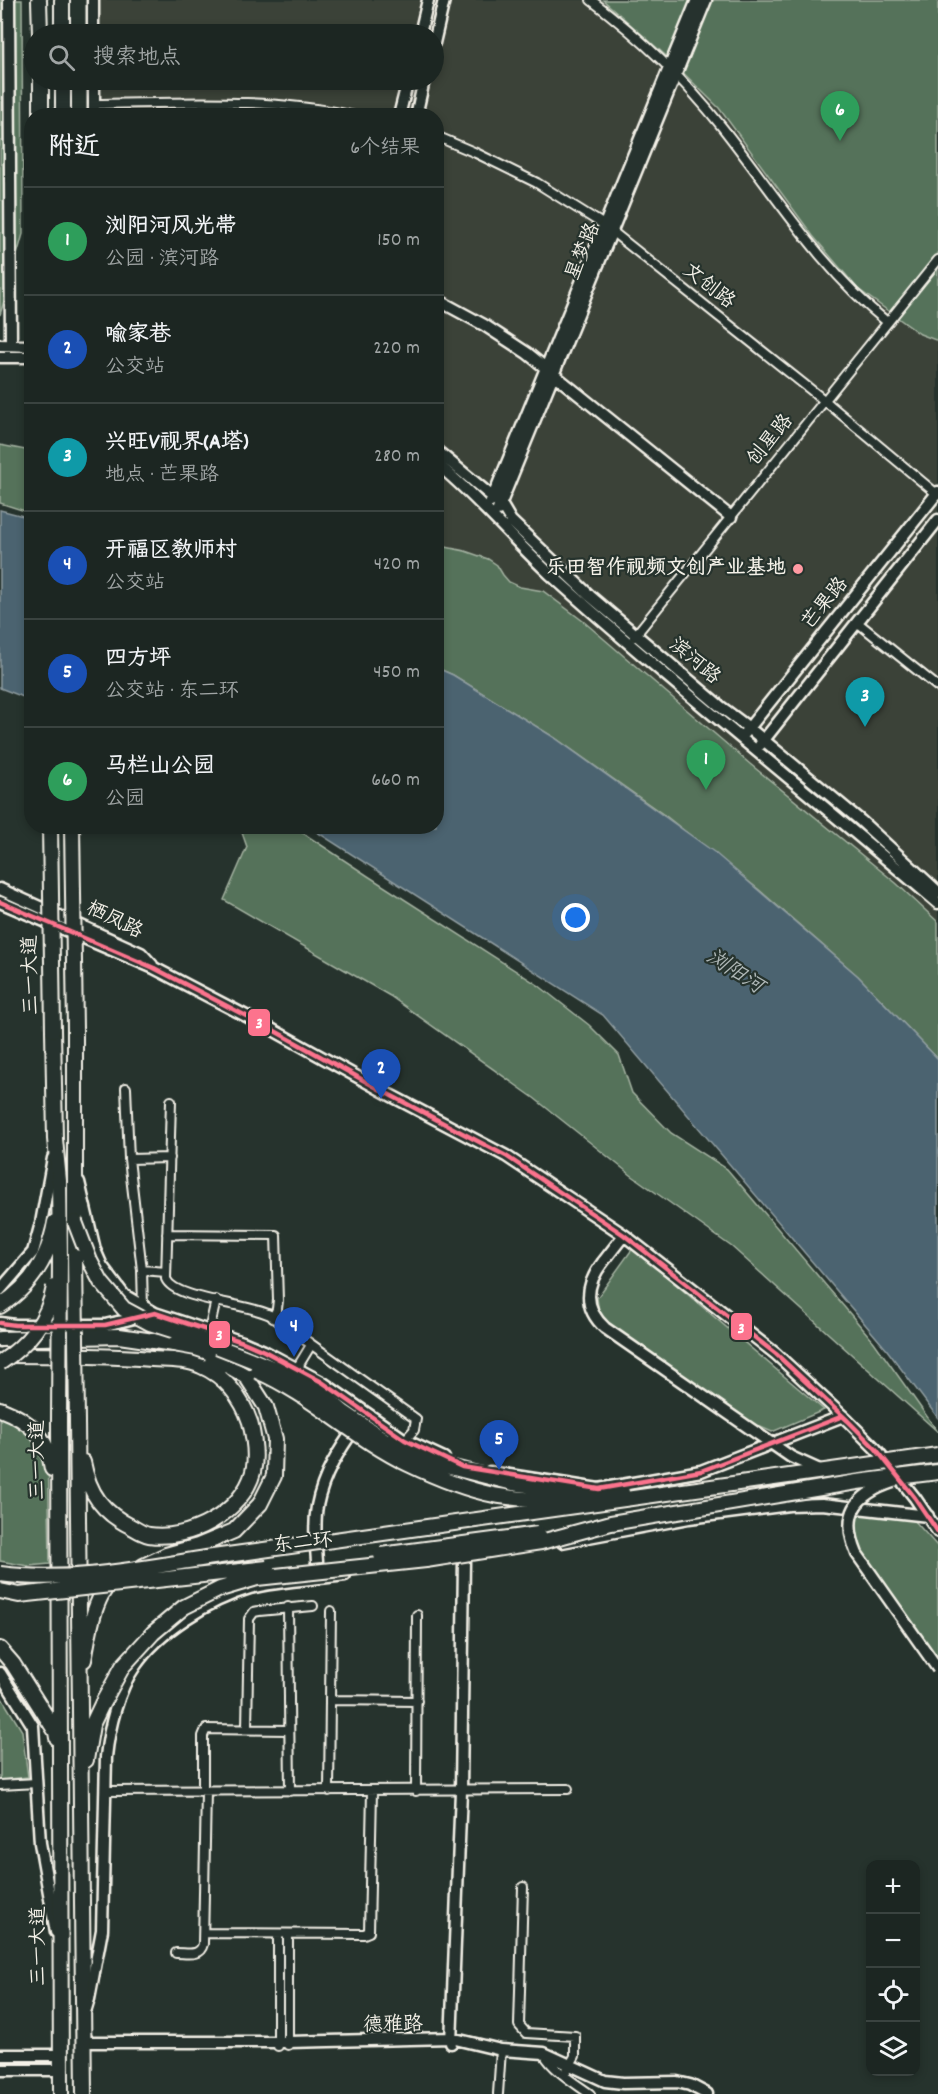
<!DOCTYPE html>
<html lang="zh">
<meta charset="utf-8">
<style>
body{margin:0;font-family:Dekko,"LXGW WenKai TC",sans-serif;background:#252e2a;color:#f1f3f6}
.controls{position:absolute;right:18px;bottom:18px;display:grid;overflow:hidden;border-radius:12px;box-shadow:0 3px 9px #0003}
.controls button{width:54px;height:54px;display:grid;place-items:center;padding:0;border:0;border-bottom:2px solid #3a4340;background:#1c2622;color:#f1f3f6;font:30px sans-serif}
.you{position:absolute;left:576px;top:918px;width:21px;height:21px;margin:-15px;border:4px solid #fff;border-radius:50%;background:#1a73e8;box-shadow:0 0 0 9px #1a73e833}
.badge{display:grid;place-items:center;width:39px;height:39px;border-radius:50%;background:#ff9aa2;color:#fff;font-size:20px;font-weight:700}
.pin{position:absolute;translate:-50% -50px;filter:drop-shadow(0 2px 3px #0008)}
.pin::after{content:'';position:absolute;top:32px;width:21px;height:18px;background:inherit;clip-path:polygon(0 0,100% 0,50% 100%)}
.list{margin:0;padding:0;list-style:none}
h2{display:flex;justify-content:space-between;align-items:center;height:78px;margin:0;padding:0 24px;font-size:26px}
h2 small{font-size:20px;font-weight:400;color:#a0a5a5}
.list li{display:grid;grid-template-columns:39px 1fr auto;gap:18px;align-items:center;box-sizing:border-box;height:108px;padding:0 24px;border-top:2px solid #3a4340}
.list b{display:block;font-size:22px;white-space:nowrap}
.list p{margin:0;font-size:20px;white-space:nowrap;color:#a0a5a5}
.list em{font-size:20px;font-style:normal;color:#a0a5a5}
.icon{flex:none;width:33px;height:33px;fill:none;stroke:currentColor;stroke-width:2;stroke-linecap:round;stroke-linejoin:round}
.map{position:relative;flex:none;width:938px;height:2094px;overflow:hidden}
.search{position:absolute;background:#1c2622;box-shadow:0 3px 9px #0003;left:24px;top:24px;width:420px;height:66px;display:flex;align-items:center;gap:15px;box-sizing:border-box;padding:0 21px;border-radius:33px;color:#a0a5a5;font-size:22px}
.panel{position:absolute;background:#1c2622;box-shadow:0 3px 9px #0003;left:24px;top:108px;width:420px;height:726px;border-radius:24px}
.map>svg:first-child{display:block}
.built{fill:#3b4239}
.green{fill:#55725a;stroke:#a4b2a1;stroke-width:1.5}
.water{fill:#4b6470;stroke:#8f9ca0;stroke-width:1.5}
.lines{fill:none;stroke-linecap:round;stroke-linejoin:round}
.street-casing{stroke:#f4f1e8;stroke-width:12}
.secondary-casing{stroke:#f4f1e8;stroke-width:15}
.highway-casing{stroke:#f4f1e8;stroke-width:18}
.street{stroke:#26332d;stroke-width:8}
.secondary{stroke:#26332d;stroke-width:10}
.highway{stroke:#26332d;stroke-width:14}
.secondary-bridge-casing{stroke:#f4f1e8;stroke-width:15;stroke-linecap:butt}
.highway-bridge-casing{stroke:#f4f1e8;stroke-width:18;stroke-linecap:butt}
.secondary-bridge{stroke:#26332d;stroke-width:10}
.highway-bridge{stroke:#26332d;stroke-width:14}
.bus-1-casing{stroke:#26332d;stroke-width:9}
.bus-1{stroke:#fc738d;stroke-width:4.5}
.poi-dot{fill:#ff9aa2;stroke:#26332d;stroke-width:2}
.labels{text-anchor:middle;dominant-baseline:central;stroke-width:4.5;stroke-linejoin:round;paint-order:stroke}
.street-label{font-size:20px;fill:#f4f1e8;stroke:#26332d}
.poi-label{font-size:20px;font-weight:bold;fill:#f4f1e8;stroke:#26332d;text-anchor:end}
.water-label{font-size:21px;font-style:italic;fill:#b0b9b8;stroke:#26332d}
.line-badge{stroke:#26332d;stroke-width:2}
.badge-label{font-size:16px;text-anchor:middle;font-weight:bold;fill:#fff}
</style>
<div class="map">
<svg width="938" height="2094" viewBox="0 0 938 2094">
<rect width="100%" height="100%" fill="#26332d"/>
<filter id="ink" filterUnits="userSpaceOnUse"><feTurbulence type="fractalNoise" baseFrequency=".0167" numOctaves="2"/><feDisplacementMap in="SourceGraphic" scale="12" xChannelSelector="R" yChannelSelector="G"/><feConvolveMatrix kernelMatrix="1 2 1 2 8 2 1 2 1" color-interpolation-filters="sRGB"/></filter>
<g filter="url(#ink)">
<path class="built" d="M88 0H938V1059L858 976 758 889 667 817 555 738 453 675 437 668 436 116 92 115 90 80H434V34H89Z"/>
<path class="green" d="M0 0H22L23 234 0 315Z
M603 0H938V341L920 334 858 289 813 236 719 108 664 54Z
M0 445 31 451V513L0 503Z
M436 545 465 551 488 559 497 565 503 575 509 582 520 587 543 591 583 621 750 764 896 883 938 922V1059L858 976 758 889 667 817 555 738 453 675 437 668Z
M240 827H294L368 876 538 985 589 1025 619 1055 632 1093 671 1133 727 1169 874 1342 938 1432 732 1247 631 1175 534 1098 390 996 224 900 247 847Z
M633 1248 824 1410 772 1432 756 1425 600 1321 597 1298Z
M0 1401 9 1404 33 1418 48 1438 50 1564 28 1566 0 1561Z
M858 1514 913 1519 938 1547V1659L862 1554 856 1541 854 1521Z
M0 1695 22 1731 28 1777 0 1780Z"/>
<path class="water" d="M0 510 31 518V700L0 688Z
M437 668 453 675 555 738 714 852 858 976 938 1059V1418L887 1350 603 1015 309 827 436 826Z"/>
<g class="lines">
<defs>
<path id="street" d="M591 0C640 37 684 79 722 127 775 194 820 268 887 322
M94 104C181 103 269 97 355 116
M436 136 476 153 537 183 604 225 830 405 938 495
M857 622 938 687
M634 637 938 260
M126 1088 129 1159 142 1270 143 1307
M171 1101 166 1279C175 1300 247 1303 270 1315L416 1419 414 1430 405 1440
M129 1159 170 1158
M167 1234 276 1235 278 1300 277 1309 273 1318
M142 1270 166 1272
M209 1331 216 1300
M297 1368 311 1345
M288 1607 290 1791
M330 1700 417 1701
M247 1728 249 1619 254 1612 259 1611 313 1606
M0 1785 37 1783
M105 1791 568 1789
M203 1791V1736L206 1729 289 1730
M329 1791 331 1611
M416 1791 417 1615
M523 1887 519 2025 526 2033 575 2036V2056L567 2070
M204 1933 364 1934 369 1932 372 1791
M176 1953C187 1953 200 1957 203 1944L206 1791
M288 2045V1934
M278 2046V1934
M544 2054C554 2071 575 2083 590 2094
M498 2094 501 2050"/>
<path id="secondary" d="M9 0 11 345
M93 0V34
M420 34 428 0
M434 43 444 0
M94 80V116
M399 116 408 80
M416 116 424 80
M436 299 484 325 527 353 731 517
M0 345 32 346
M0 357H32
M436 450 501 504 511 521 590 596 721 707 749 728 861 821 938 892
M436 463C478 497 511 538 550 574 676 688 810 793 938 903
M491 502 697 0
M498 510 706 0
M745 733 938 492
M760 745 938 520
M0 889 141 953 152 965
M0 902 154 968 273 1030 390 1095 506 1156 624 1235 776 1354 848 1421 876 1449 915 1498 938 1532
M79 1182 95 1250 102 1266 124 1295 155 1313 243 1342 264 1351 322 1382 405 1440 444 1458
M603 1262 624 1235
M0 1290 33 1252 41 1223 53 1158
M0 1323 15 1325H105L143 1316
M490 1472 599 1489 701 1471 843 1416
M562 1542 689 1518 789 1505 822 1504 928 1516
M318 1577C317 1554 313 1529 317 1506 323 1475 339 1450 357 1425
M0 1673 33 1726 40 1843 56 1932
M86 2009 89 1999 102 1930 106 1757C109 1728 118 1690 135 1666 159 1631 209 1600 250 1588 278 1581 316 1579 345 1575
M84 2042H288L451 2038 501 2050 544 2053 605 2081 623 2083 677 2082 690 2085 707 2094
M451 2043 461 1791 464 1560
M0 2055H61
M0 2070H61"/>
<path id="highway" d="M39 0 40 34
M62 0V34
M41 80V116
M63 80V116
M75 1029V1257
M53 1030 55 1139 59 1181 60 1259
M0 1306C31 1286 49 1258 55 1222
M0 1339 119 1336 174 1344
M2 1355C52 1355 102 1355 152 1359 168 1360 186 1359 201 1366 225 1376 242 1398 250 1422 254 1438 257 1456 253 1472 242 1513 189 1541 149 1535 143 1534 137 1530 132 1527 103 1513 89 1494 83 1462
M0 1409C29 1420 48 1437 52 1469
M59 1420 61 2094
M77 1421 84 2094
M143 1566 166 1555 198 1546 234 1531 260 1504 274 1476 275 1439 266 1407 246 1376 198 1349
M0 1649 13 1664 56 1732 57 1738
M84 1660C88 1639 94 1591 115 1580
M86 1760 92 1725 102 1704"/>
</defs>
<use href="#street" class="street-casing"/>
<use href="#secondary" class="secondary-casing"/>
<use href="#highway" class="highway-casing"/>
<use href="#street" class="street"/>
<use href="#secondary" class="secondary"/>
<use href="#highway" class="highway"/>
<defs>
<path id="secondary-bridge" d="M603 1262C585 1285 583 1308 605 1328L791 1457 822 1471
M893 1482C854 1495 841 1515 857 1554L938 1669"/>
<path id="highway-bridge" d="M50 826 53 1030
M72 826 75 1029
M75 1222 90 1261 101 1282 124 1309 150 1323 191 1336 295 1377 320 1392 343 1412 386 1441 446 1466 513 1483 592 1494 622 1492
M75 1257 77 1421
M174 1344 196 1348 208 1352
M0 1363C28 1344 48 1321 54 1287
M257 1371C312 1395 354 1438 408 1464 435 1477 464 1489 494 1495 519 1500 546 1500 571 1502
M59 1420 60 1259
M381 1555 538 1534
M0 1574C69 1583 138 1569 206 1558L938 1455
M0 1591 19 1595 267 1568
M102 1704 123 1666 153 1633 184 1607 220 1589 257 1578 426 1560 541 1542 611 1523 857 1482 938 1472"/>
</defs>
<use href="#secondary-bridge" class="secondary-bridge-casing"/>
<use href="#highway-bridge" class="highway-bridge-casing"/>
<use href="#secondary-bridge" class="secondary-bridge"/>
<use href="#highway-bridge" class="highway-bridge"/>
<defs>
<path id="bus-1" d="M0 902 154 968 273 1030 390 1095 506 1156 624 1235 776 1354 848 1421 876 1449 915 1498 938 1532
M0 1323 15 1325H105L155 1313 243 1342 264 1351 322 1382 405 1440 462 1467 599 1489 701 1471 843 1416"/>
</defs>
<use href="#bus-1" class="bus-1-casing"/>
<use href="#bus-1" class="bus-1"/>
</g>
</g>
<circle class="poi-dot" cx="798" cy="569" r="6"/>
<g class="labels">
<g class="street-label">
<text transform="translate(584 252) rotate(-68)">星梦路</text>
<text transform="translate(708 287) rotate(38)">文创路</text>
<text transform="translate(771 441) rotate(-51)">创星路</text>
<text transform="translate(826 604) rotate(-51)">芒果路</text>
<text transform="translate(694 662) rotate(40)">滨河路</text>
<text transform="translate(114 921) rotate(26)">栖凤路</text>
<text transform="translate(32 975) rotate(-91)">三一大道</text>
<text transform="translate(39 1460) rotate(-90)">三一大道</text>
<text transform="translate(303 1544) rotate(-6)">东二环</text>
<text transform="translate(40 1946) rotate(-90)">三一大道</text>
<text transform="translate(393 2026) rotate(-1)">德雅路</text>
</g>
<g class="poi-label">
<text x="786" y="569">乐田智作视频文创产业基地</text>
</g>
<g class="water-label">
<text transform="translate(734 973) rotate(33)">浏阳河</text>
</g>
</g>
<g class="line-badge">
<rect x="247" y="1008" width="24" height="29" rx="6" fill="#fc738d"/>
<rect x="730" y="1312" width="23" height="29" rx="6" fill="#fc738d"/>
<rect x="208" y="1320" width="23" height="29" rx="6" fill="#fc738d"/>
</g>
<g class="badge-label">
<text x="259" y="1028">3</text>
<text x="741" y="1333">3</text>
<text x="219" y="1340">3</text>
</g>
</svg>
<div class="controls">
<button>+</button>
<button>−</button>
<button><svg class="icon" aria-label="locate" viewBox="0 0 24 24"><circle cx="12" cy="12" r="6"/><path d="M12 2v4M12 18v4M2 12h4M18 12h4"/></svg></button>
<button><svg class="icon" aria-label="layers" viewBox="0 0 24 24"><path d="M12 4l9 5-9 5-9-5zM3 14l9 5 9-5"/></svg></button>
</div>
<div class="you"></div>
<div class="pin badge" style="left:706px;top:790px;background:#2e9e5b">1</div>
<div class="pin badge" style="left:381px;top:1099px;background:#1a4fb4">2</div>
<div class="pin badge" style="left:865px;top:727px;background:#0f9aa8">3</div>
<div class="pin badge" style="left:294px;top:1357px;background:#1a4fb4">4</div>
<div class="pin badge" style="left:499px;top:1470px;background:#1a4fb4">5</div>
<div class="pin badge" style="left:840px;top:141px;background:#2e9e5b">6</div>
<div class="search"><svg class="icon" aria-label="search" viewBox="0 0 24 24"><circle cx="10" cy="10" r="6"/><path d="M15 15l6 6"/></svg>搜索地点</div>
<section class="panel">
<h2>附近<small>6个结果</small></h2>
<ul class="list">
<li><span class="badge" style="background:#2e9e5b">1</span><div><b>浏阳河风光带</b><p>公园 · 滨河路</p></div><em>150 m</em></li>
<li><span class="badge" style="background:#1a4fb4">2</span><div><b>喻家巷</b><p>公交站</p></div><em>220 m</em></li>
<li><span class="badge" style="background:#0f9aa8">3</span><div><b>兴旺V视界(A塔)</b><p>地点 · 芒果路</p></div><em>280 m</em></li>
<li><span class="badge" style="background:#1a4fb4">4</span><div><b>开福区教师村</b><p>公交站</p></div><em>420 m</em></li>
<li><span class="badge" style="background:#1a4fb4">5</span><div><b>四方坪</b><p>公交站 · 东二环</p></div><em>450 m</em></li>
<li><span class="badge" style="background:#2e9e5b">6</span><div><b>马栏山公园</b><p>公园</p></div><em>660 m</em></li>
</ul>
</section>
</div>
